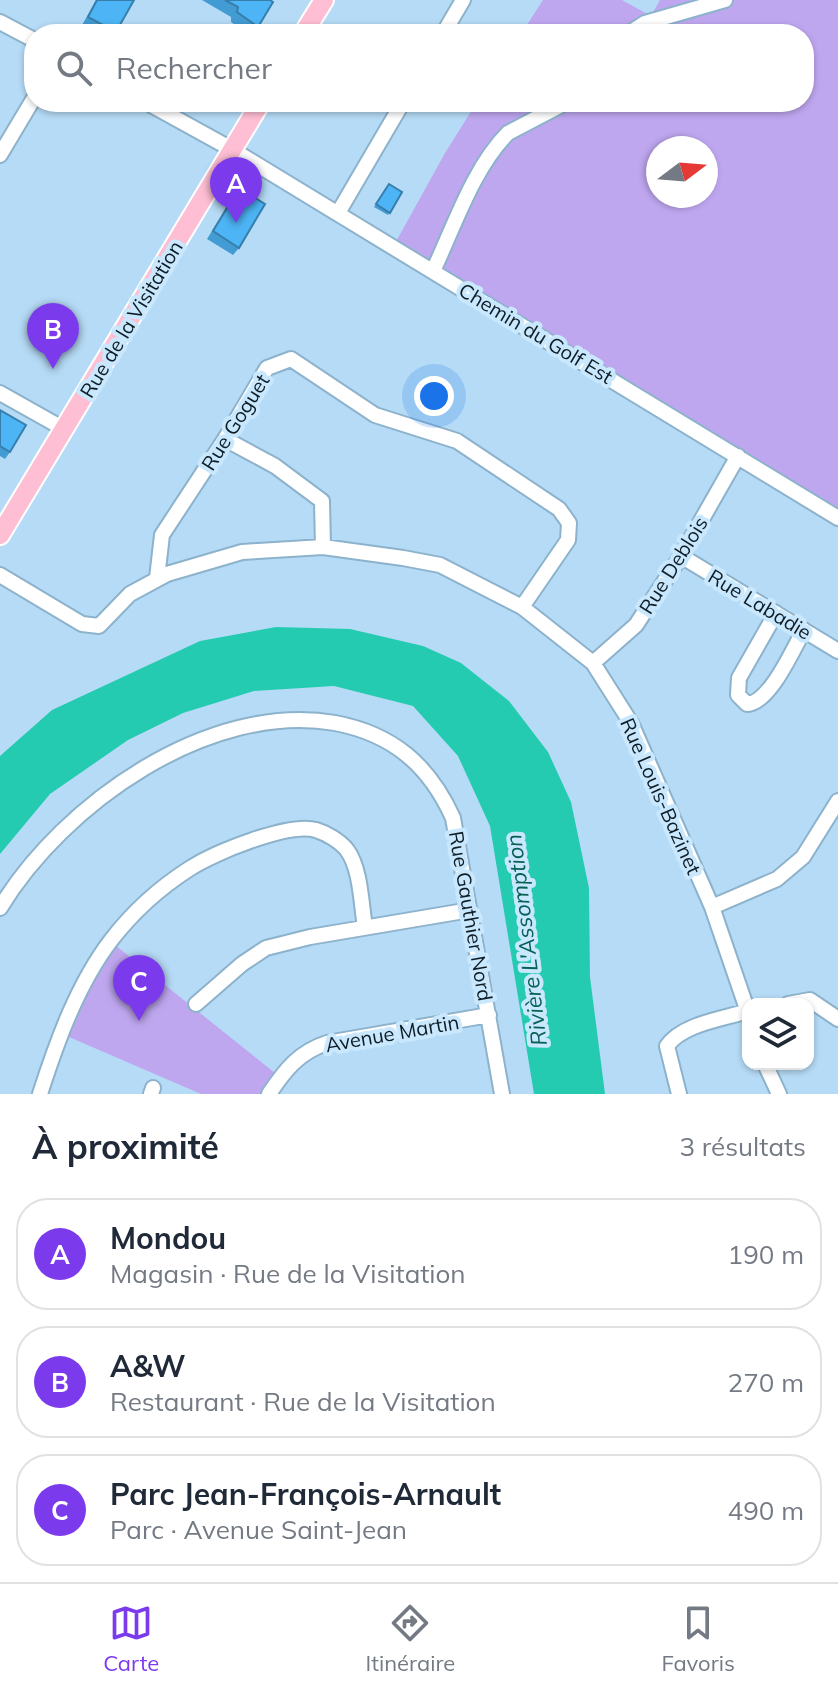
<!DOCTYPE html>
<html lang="fr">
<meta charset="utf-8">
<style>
body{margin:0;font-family:Mulish,sans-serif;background:#f2f2f3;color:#1f2937}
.controls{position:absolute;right:24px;bottom:24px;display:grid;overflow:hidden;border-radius:16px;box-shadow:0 2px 6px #0004}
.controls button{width:72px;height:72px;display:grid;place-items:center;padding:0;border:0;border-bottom:2px solid #e0e1e3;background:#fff;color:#1f2937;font:40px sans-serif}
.compass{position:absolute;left:646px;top:136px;width:72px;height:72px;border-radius:50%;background:#fff;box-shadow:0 2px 6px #0004;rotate:74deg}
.you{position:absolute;left:434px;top:396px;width:28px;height:28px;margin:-20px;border:6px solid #fff;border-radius:50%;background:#1a73e8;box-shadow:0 0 0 12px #1a73e833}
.badge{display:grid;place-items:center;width:52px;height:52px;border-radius:50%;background:#7c3aed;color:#fff;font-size:26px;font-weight:700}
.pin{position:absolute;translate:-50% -66px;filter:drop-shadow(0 2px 4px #0008)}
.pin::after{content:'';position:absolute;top:42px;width:28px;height:24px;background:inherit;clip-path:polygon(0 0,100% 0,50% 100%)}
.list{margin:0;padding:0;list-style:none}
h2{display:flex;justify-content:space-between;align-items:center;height:104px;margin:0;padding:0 32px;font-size:34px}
h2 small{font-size:26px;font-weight:400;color:#747a83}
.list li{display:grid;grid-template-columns:52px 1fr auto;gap:24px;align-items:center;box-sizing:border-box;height:112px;margin:0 16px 16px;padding:0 16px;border:2px solid #e0e1e3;border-radius:32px}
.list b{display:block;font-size:30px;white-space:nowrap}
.list p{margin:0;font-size:26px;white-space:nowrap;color:#747a83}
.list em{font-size:26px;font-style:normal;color:#747a83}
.icon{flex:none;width:44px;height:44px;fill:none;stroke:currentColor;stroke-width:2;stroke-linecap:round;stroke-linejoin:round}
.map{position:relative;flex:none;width:838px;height:1094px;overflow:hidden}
.search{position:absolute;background:#fff;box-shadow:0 2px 6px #0004;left:24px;right:24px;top:24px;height:88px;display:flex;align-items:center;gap:20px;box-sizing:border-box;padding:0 28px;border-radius:32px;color:#747a83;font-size:30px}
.sheet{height:488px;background:#fff}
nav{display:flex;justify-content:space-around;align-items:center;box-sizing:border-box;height:112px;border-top:2px solid #e0e1e3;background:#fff;font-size:22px;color:#747a83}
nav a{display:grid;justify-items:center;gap:4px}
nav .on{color:#7c3aed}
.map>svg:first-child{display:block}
.green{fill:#bfa7f0;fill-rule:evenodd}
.water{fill:#25cbb1}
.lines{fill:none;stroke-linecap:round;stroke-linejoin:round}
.minor-casing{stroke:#8db2cb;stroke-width:18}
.major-casing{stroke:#fff;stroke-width:22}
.minor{stroke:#fff;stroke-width:14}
.major{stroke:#febed4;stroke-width:18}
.wall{fill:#429cd3}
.building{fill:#4db5f5;stroke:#367fac;stroke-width:2}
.labels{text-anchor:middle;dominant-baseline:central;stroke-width:8;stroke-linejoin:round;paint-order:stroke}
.street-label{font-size:20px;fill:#0e1c25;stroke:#c9e8fd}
.water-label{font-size:22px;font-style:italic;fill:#066053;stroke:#c9e8fd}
</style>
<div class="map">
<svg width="838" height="1094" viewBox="0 0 838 1094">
<rect width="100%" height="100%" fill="#b6dbf6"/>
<path class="green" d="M543 0H622L651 16 660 0H838V521L393 247 445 153 477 102H804V34H521ZM658 148H706V196H658Z
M110 941 280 1077 269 1094H201L62 1034Z"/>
<path class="water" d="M276 627 350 629 423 646 461 663 509 701 548 752 571 802 589 888 590 977 605 1094H534L490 826 458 756 413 706 334 686 254 691 183 713 128 740 50 794 0 854V756L52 710 200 641Z"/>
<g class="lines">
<defs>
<path id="minor" d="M0 22 34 40
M443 34 463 0
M628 34 645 23 725 0
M146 102 233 150 838 518
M0 155 34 98
M338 213 403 102
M433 271C454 227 473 168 508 133L567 102
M0 393 64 429
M225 439 275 466 322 501 323 547
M681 556 838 651
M0 575 82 624 99 626 130 594 167 574 242 552 323 547 403 558 440 565 522 607 593 663 631 723 712 907 748 1012
M157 578 162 535 225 439 267 368 291 359 375 415 457 441 559 509 569 523 568 540 522 607
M776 613 739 678 738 695 747 704C770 703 793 649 804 630
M593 663 636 625 681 556 738 456
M712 907 777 879 803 857 838 801
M0 908C63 804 209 701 335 723 393 734 429 765 453 818L502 1094
M196 1004 242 964 266 948 310 937 470 910
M788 1004 810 1000 838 1019
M765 1064 779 1094
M40 1094C57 1041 78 983 112 939 133 912 161 887 189 869 213 853 289 822 316 830 326 833 340 841 347 850 361 869 361 904 365 927
M151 1094 153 1088
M269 1094C285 1070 299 1052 327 1043L489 1015
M679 1094 667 1046C682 1024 723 1019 748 1011"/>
<path id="major" d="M303 34 324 0
M0 535 261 102"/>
</defs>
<use href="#minor" class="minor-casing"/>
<use href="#major" class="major-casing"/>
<use href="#minor" class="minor"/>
<use href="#major" class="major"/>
</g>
<path class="wall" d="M96 0H134L114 34H95L81 27Z
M202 0H270L273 2 253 34H248L231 22V17Z
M389 184 402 192 388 215 374 207Z
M234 196 239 248 233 255 207 239Z
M0 410 10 452 5 459 0 456Z"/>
<path class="building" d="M97 0H134L116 32 88 17Z
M225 0H270L273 2 258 27 237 12 238 7Z
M389 184 402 192 390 213 376 204Z
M239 188 265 204 239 248 213 231Z
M0 410 26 425 10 452 0 446Z"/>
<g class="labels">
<g class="street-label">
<text transform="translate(131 319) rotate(-59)">Rue de la Visitation</text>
<text transform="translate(536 333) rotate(31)">Chemin du Golf Est</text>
<text transform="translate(235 422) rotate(-58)">Rue Goguet</text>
<text transform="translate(673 565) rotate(-58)">Rue Deblois</text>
<text transform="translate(760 604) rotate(31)">Rue Labadie</text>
<text transform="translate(661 796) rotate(66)">Rue Louis-Bazinet</text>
<text transform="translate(471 916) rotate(80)">Rue Gauthier Nord</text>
<text transform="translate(392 1033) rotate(-10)">Avenue Martin</text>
</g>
<g class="water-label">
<text transform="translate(526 940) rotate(-97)">Rivière L'Assomption</text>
</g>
</g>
</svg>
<div class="controls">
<button><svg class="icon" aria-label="layers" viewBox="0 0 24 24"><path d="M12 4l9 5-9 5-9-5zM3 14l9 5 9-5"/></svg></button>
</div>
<svg class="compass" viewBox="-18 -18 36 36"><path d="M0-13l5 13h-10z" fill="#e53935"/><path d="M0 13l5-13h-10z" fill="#747a83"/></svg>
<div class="you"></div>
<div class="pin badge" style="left:236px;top:223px">A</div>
<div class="pin badge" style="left:53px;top:369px">B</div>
<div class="pin badge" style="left:139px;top:1021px">C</div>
<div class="search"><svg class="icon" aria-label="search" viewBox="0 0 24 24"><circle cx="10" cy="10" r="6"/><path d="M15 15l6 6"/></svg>Rechercher</div>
</div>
<section class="sheet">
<h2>À proximité<small>3 résultats</small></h2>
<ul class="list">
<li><span class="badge">A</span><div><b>Mondou</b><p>Magasin · Rue de la Visitation</p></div><em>190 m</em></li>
<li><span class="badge">B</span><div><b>A&amp;W</b><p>Restaurant · Rue de la Visitation</p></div><em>270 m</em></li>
<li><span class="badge">C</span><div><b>Parc Jean-François-Arnault</b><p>Parc · Avenue Saint-Jean</p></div><em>490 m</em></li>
</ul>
</section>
<nav>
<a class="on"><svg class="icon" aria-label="map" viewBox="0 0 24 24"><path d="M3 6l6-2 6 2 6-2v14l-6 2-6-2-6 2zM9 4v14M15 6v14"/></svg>Carte</a>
<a><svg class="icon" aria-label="directions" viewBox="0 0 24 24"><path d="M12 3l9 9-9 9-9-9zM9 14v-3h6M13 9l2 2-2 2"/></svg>Itinéraire</a>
<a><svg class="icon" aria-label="saved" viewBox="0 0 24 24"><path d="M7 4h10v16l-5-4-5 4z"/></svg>Favoris</a>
</nav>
